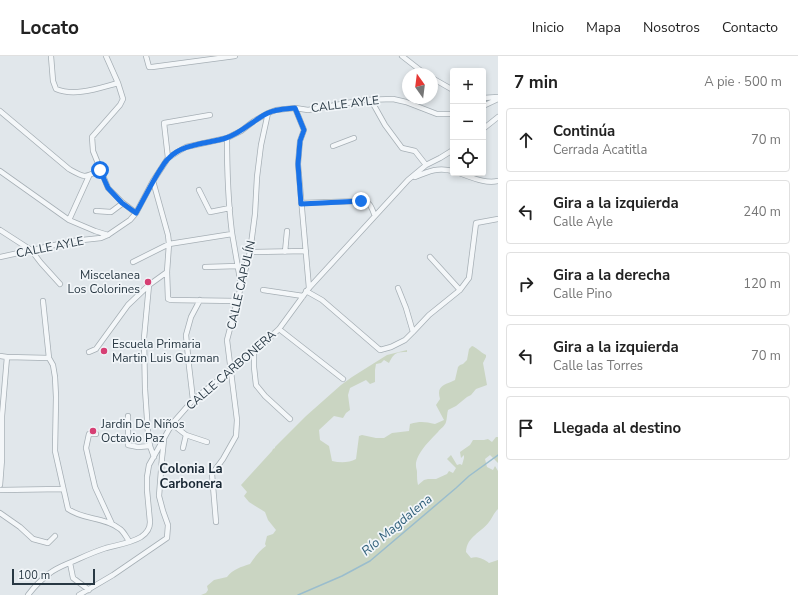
<!DOCTYPE html>
<html lang="es">
<meta charset="utf-8">
<style>
body{margin:0;font-family:"Nunito Sans",sans-serif;background:#f6f6f6;color:#222}
.controls{position:absolute;right:12px;top:12px;display:grid;overflow:hidden;border-radius:4px;box-shadow:0 2px 6px #0003}
.controls button{width:36px;height:36px;display:grid;place-items:center;padding:0;border:0;border-bottom:1px solid #e0e0e0;background:#fff;color:#222;font:20px sans-serif}
.compass{position:absolute;left:402px;top:12px;width:36px;height:36px;border-radius:50%;background:#fff;box-shadow:0 2px 6px #0003;rotate:346deg}
.scale{position:absolute;left:12px;bottom:10px;width:83px;box-sizing:border-box;padding-left:4px;border:2px solid #283843;border-top:0;font-size:11px;line-height:14px;white-space:nowrap;color:#283843;-webkit-text-stroke:3px #f1f5f8;paint-order:stroke}
.stop{position:absolute;width:12px;height:12px;margin:-9px;border:3px solid #1a73e8;border-radius:50%;background:#fff}
.stop.end{background:#1a73e8;border-color:#fff;box-shadow:0 1px 4px #0008}
.list{margin:0;padding:0;list-style:none}
h2{display:flex;justify-content:space-between;align-items:center;height:52px;margin:0;padding:0 16px;font-size:17px}
h2 small{font-size:13px;font-weight:400;color:#767676}
.list li{display:grid;grid-template-columns:26px 1fr auto;gap:12px;align-items:center;box-sizing:border-box;height:64px;margin:0 8px 8px;padding:0 8px;border:1px solid #e0e0e0;border-radius:4px}
.list b{display:block;font-size:15px;white-space:nowrap}
.list p{margin:0;font-size:13px;white-space:nowrap;color:#767676}
.list em{font-size:13px;font-style:normal;color:#767676}
.icon{flex:none;width:22px;height:22px;fill:none;stroke:currentColor;stroke-width:2;stroke-linecap:round;stroke-linejoin:round}
.map{position:relative;flex:none;width:498px;height:539px;overflow:hidden}
header{display:flex;align-items:center;gap:24px;box-sizing:border-box;height:56px;padding:0 20px;background:#fff;border-bottom:1px solid #e0e0e0}
header strong{font-size:19px}
nav{display:flex;gap:22px;margin-inline-start:auto;font-size:14px}
main{display:flex}
aside{flex:1;background:#fff}
.map>svg:first-child{display:block}
.green{fill:#cad5c2}
.lines{fill:none;stroke-linecap:round;stroke-linejoin:round}
.stream{stroke:#9abdcd;stroke-width:1.5}
.street-casing{stroke:#a6afb5;stroke-width:6}
.street{stroke:#f4f7f9;stroke-width:4.5}
.route{stroke:#1a73e8;stroke-width:5}
.poi-dot{fill:#d63f74;stroke:#f1f5f8;stroke-width:1.5}
.labels{text-anchor:middle;dominant-baseline:central;stroke-width:3.5;stroke-linejoin:round;paint-order:stroke}
.street-label{font-size:12px;fill:#283843;stroke:#f1f5f8}
.poi-label{font-size:12px;fill:#283843;stroke:#f1f5f8;text-anchor:start}
.neighbourhood-label{font-size:13px;font-weight:bold;fill:#1a2834;stroke:#f1f5f8}
.water-label{font-size:13px;font-style:italic;fill:#30607a;stroke:#f1f5f8}
</style>
<header>
<strong>Locato</strong>
<nav><a>Inicio</a><a>Mapa</a><a>Nosotros</a><a>Contacto</a></nav>
</header>
<main>
<div class="map">
<svg width="498" height="539" viewBox="0 0 498 539">
<rect width="100%" height="100%" fill="#e1e7eb"/>
<path class="green" d="M472 290C476 291 480 296 486 299V301L483 307 487 329 476 333 471 339 467 341 456 350 448 354C447 357 447 363 446 366 445 370 440 373 438 376 430 384 415 399 416 410 416 412 417 414 417 416 417 421 417 425 418 429L424 424 428 423H436L447 418 449 415 453 417 456 412 447 403 451 399 457 409 460 408 462 409 464 402V399L461 402 460 396 470 389 473 384H484L488 383 492 386 496 381H498V407L490 399 485 403 487 411 493 414 495 410 498 415V453C493 458 493 461 489 466 481 477 467 480 466 496L471 502C477 500 484 503 489 507L498 504V539H201L206 537 208 534 207 530 214 524 227 521C233 513 241 511 250 508 254 502 259 495 266 490L265 488 267 480 273 478 276 474 268 464 265 456 249 446 244 440 247 436 241 429 272 395 273 393 275 392V391L306 360 341 329 352 321 387 299 407 294V296C396 296 394 297 389 307L384 304 381 307 376 308 375 314V326L370 328 366 324 350 332 348 339 350 354 346 357 343 362 334 360 319 374 320 384 329 390 332 405C340 407 349 407 356 403L359 380 362 379 376 382H384L392 377 409 375 410 368C421 365 425 366 435 368L444 364 436 349 440 343C436 329 445 329 455 324L458 311 460 309 463 308 467 304 469 293Z"/>
<g class="lines">
<path class="stream" d="M298 539 342 520 370 505 456 432 469 420 498 399"/>
<defs>
<path id="street" d="M51 0 53 25 56 33C75 41 99 32 118 27
M106 0 118 27 123 43 120 49 92 81 93 95 108 132 123 147 136 157
M146 0 149 11H152L235 0
M402 0 420 14 426 18
M432 22 453 34
M483 42 498 41
M371 44 385 69 402 92 415 95 426 109
M483 50 498 43
M295 52 304 74 300 85 298 108 309 232
M0 55 69 113C85 122 84 122 100 114
M483 73 498 61
M227 82C227 114 228 145 232 177 235 195 238 212 241 229
M333 90 354 82
M168 102 164 67 210 59
M0 115 69 164 95 175 108 179
M459 117C471 121 485 128 498 125
M415 121C429 115 438 111 453 115
M153 125 168 179 169 188 167 216 168 243 171 244 238 245
M199 134 210 156 230 152
M301 147 361 145C371 146 371 151 375 160
M96 155 111 156 123 147
M69 164 89 120
M0 174 31 194 41 207 60 228
M250 196 306 195
M285 196 287 175
M0 201 73 185 101 182 108 179 130 164 136 157 153 125 168 102 179 95 186 91 227 82 241 75 254 65 268 57 276 54 295 52 308 54 364 44 393 43 406 46 437 58H453
M430 201 460 234
M133 206 169 188 232 178
M205 211 238 210
M149 229 144 282 145 333 148 377 150 390 154 401
M398 232 406 252 413 276
M263 234 303 240
M306 235 322 244 380 294 391 291 405 284 413 276 429 259 460 234 469 222 476 167 498 163
M43 245 49 302 53 309 55 321 56 341 55 395 68 453C83 464 105 461 120 473 124 476 126 481 129 485
M279 273 343 323
M89 296 96 293 128 249 149 229 167 216
M254 296V311L256 329 265 340 290 363
M0 300 7 301 49 302
M193 344 189 310 186 279 191 261 200 244
M128 360V389L138 391 150 390
M172 368 186 379 207 386
M96 378H89L86 392 95 431 112 468
M183 392 186 379
M0 429 2 403V360L7 301
M0 434 63 433
M0 457 20 471 33 483 48 487 55 480
M216 466 212 418 223 403 236 380 237 364 227 284 250 196 255 158 257 121 261 89 268 57
M70 507 73 522 89 534
M28 539C34 531 42 523 50 517 55 513 62 510 69 507 81 502 93 496 106 492 117 489 131 487 141 481 147 477 150 473 150 466L147 434V421L149 409 172 368 193 344 254 296 279 273 309 232 408 124 426 109 440 102 453 94
M79 539 113 519 167 482 168 469 163 455 159 440 162 402 164 384"/>
</defs>
<use href="#street" class="street-casing"/>
<use href="#street" class="street"/>
</g>
<g class="lines">
<path class="route" d="M100 114 108 132 122 147 136 157C144 143 151 128 160 114 163 110 165 105 169 102 184 87 207 88 226 82 242 77 253 64 268 57 276 53 286 53 295 52L304 74 300 85 298 108 301 148 361 145"/>
</g>
<g class="poi-dot">
<circle cx="148" cy="226" r="4"/>
<circle cx="104" cy="295" r="4"/>
<circle cx="93" cy="375" r="4"/>
</g>
<g class="labels">
<g class="street-label">
<text transform="translate(345 48) rotate(-7)">CALLE AYLE</text>
<text transform="translate(50 191) rotate(-11)">CALLE AYLE</text>
<text transform="translate(241 229) rotate(-77)">CALLE CAPULÍN</text>
<text transform="translate(231 314) rotate(-41)">CALLE CARBONERA</text>
</g>
<g class="poi-label">
<text x="140" y="219" text-anchor="end">Miscelanea<tspan x="140" dy="14">Los Colorines</tspan></text>
<text x="112" y="288">Escuela Primaria<tspan x="112" dy="14">Martin Luis Guzman</tspan></text>
<text x="101" y="368">Jardin De Niños<tspan x="101" dy="14">Octavio Paz</tspan></text>
</g>
<g class="neighbourhood-label">
<text x="191" y="413">Colonia La<tspan x="191" dy="15">Carbonera</tspan></text>
</g>
<g class="water-label">
<text transform="translate(397 469) rotate(-40)">Río Magdalena</text>
</g>
</g>
</svg>
<div class="controls">
<button>+</button>
<button>−</button>
<button><svg class="icon" aria-label="locate" viewBox="0 0 24 24"><circle cx="12" cy="12" r="6"/><path d="M12 2v4M12 18v4M2 12h4M18 12h4"/></svg></button>
</div>
<svg class="compass" viewBox="-18 -18 36 36"><path d="M0-13l5 13h-10z" fill="#e53935"/><path d="M0 13l5-13h-10z" fill="#767676"/></svg>
<div class="scale">100 m</div>
<div class="stop" style="left:100px;top:114px"></div>
<div class="stop end" style="left:361px;top:145px"></div>
</div>
<aside>
<h2>7 min<small>A pie · 500 m</small></h2>
<ul class="list">
<li><svg class="icon" aria-label="ahead" viewBox="0 0 24 24"><path d="M12 20V5M6 11l6-6 6 6"/></svg><div><b>Continúa</b><p>Cerrada Acatitla</p></div><em>70 m</em></li>
<li><svg class="icon" aria-label="left" viewBox="0 0 24 24"><path d="M17 20v-9H6M10 6l-5 5 5 5"/></svg><div><b>Gira a la izquierda</b><p>Calle Ayle</p></div><em>240 m</em></li>
<li><svg class="icon" aria-label="right" viewBox="0 0 24 24"><path d="M7 20v-9h11M14 6l5 5-5 5"/></svg><div><b>Gira a la derecha</b><p>Calle Pino</p></div><em>120 m</em></li>
<li><svg class="icon" aria-label="left" viewBox="0 0 24 24"><path d="M17 20v-9H6M10 6l-5 5 5 5"/></svg><div><b>Gira a la izquierda</b><p>Calle las Torres</p></div><em>70 m</em></li>
<li><svg class="icon" aria-label="arrive" viewBox="0 0 24 24"><path d="M6 21V4h12l-3 4 3 4H6"/></svg><div><b>Llegada al destino</b></div></li>
</ul>
</aside>
</main>
